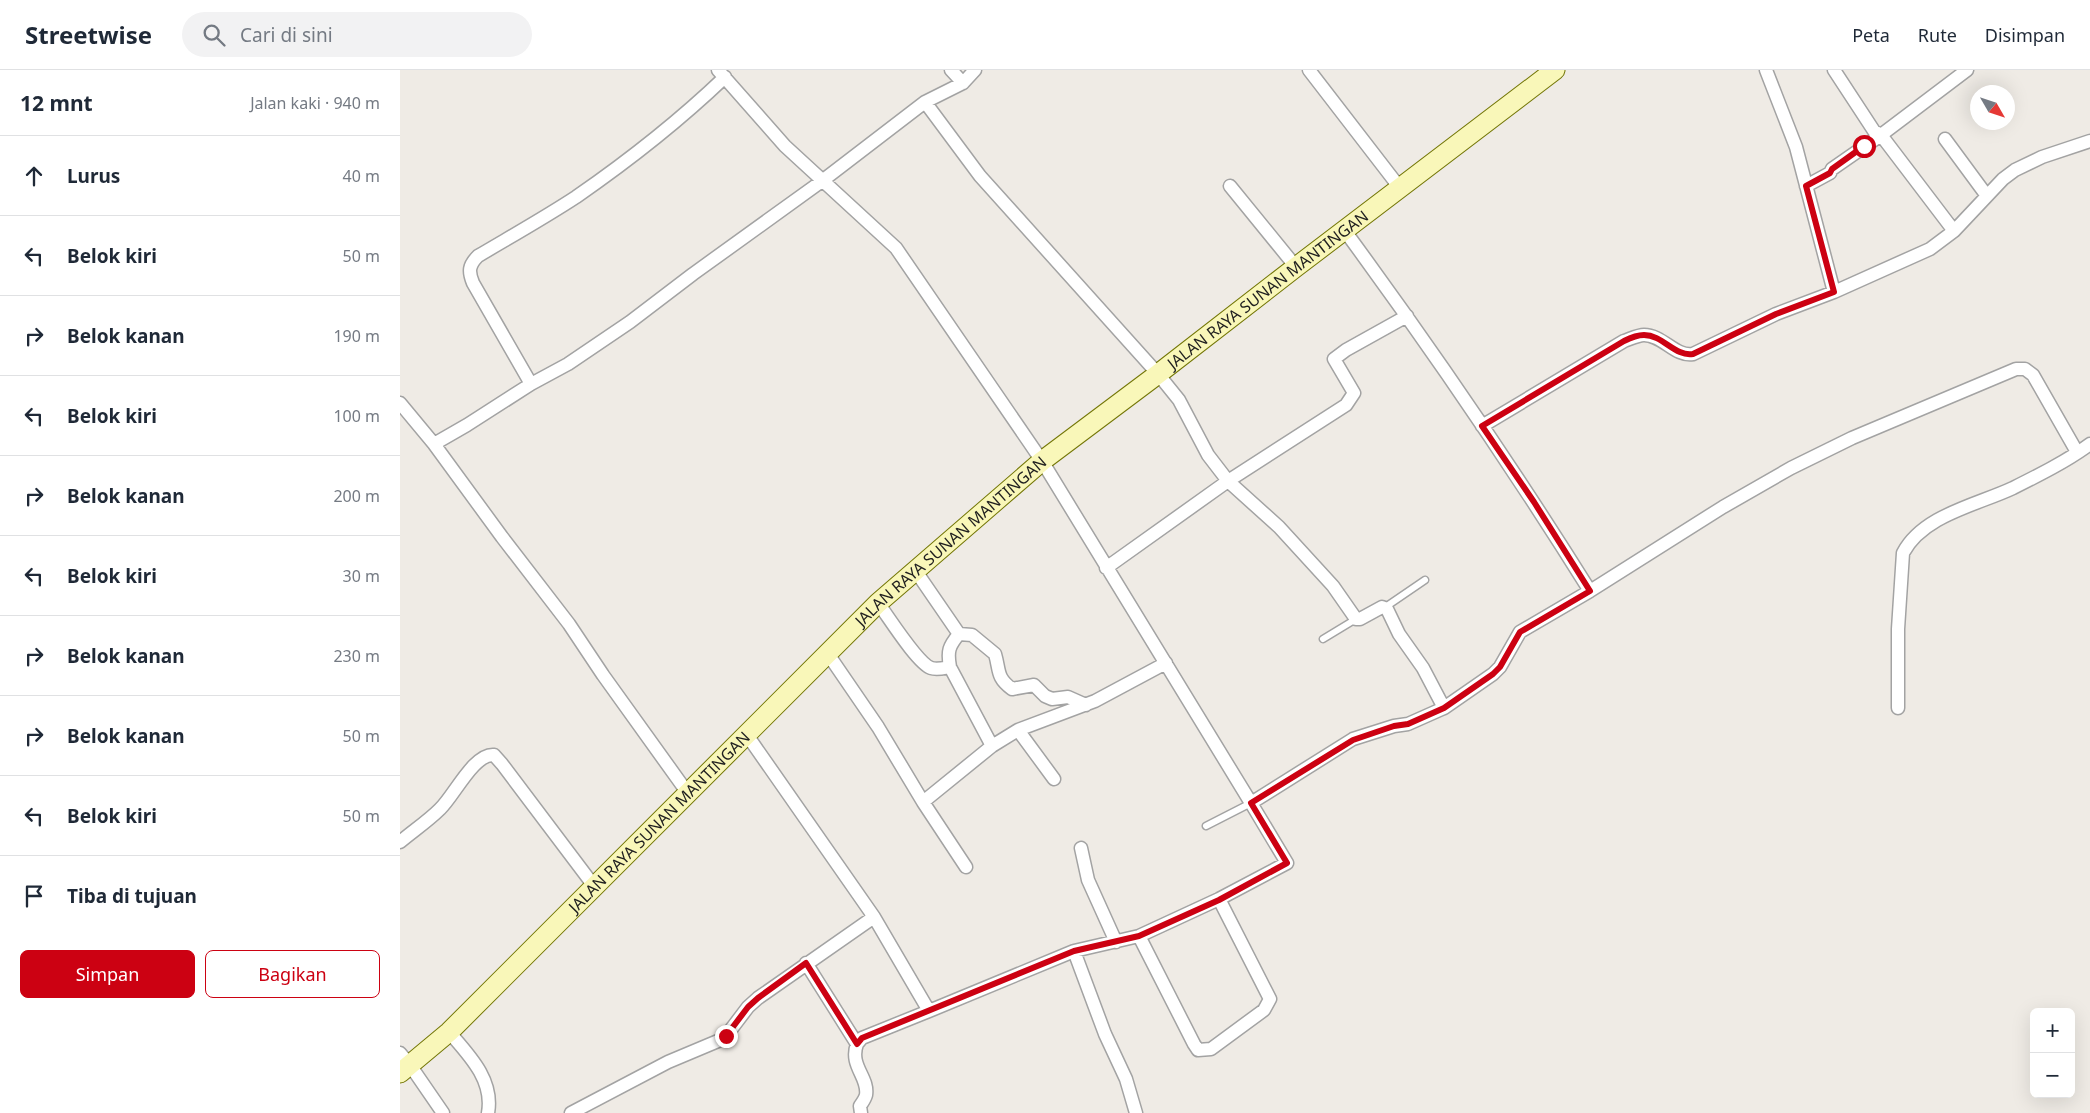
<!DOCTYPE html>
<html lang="id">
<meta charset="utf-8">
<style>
body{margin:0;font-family:"Noto Sans",sans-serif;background:#f2f2f3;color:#1f2937}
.controls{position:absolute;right:15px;bottom:15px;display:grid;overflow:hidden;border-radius:8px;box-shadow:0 5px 20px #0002}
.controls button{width:45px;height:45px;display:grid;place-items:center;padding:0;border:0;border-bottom:1px solid #e0e1e3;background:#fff;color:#1f2937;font:25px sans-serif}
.compass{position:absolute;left:1570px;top:15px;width:45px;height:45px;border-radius:50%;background:#fff;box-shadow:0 5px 20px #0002;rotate:129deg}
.stop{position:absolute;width:15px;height:15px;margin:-11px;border:4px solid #cc0112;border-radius:50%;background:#fff}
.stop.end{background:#cc0112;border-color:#fff;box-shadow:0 1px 5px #0008}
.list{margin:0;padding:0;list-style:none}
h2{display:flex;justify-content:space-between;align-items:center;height:65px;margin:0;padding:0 20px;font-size:21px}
h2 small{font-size:16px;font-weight:400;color:#747a83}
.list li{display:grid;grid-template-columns:32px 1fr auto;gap:15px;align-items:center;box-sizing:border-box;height:80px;padding:0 20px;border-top:1px solid #e0e1e3}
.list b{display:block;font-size:19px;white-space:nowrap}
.list em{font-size:16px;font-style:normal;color:#747a83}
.actions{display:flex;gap:10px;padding:15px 20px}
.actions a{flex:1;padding:11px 0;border:1px solid #cc0112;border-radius:8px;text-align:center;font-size:18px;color:#cc0112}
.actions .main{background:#cc0112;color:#fff}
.icon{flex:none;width:28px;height:28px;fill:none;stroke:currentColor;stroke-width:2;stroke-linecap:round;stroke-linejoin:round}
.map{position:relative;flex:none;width:1690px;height:1043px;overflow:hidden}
header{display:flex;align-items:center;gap:30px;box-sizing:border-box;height:70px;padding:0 25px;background:#fff;border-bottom:1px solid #e0e1e3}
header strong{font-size:24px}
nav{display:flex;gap:28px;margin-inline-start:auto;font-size:18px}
.search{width:350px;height:45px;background:#f2f2f3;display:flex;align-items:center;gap:12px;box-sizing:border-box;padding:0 18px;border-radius:28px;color:#747a83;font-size:19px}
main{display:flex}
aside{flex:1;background:#fff}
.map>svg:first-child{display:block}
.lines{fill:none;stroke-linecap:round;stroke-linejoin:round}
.lane-casing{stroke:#a3a3a3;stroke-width:9}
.street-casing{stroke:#a3a3a3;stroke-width:15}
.secondary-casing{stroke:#737606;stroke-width:21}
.lane{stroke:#fff;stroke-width:6}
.street{stroke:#fff;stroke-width:12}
.secondary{stroke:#f9f7b9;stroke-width:19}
.route{stroke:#cc0112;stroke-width:6}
.labels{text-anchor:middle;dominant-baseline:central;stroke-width:4;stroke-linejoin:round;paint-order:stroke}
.street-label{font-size:16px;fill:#1f1f1f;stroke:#fff}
</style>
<header>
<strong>Streetwise</strong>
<div class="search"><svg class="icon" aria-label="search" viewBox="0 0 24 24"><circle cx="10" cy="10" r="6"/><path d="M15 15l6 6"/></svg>Cari di sini</div>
<nav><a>Peta</a><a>Rute</a><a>Disimpan</a></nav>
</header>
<main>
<aside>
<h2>12 mnt<small>Jalan kaki · 940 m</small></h2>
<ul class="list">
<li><svg class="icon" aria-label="ahead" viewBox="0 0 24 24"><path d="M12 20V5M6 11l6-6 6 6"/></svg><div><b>Lurus</b></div><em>40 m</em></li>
<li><svg class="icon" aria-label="left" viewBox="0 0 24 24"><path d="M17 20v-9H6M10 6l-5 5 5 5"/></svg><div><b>Belok kiri</b></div><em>50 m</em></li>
<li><svg class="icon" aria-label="right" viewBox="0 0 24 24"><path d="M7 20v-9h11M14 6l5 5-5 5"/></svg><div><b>Belok kanan</b></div><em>190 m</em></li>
<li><svg class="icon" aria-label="left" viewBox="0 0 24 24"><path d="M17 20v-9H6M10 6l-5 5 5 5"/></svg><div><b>Belok kiri</b></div><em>100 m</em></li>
<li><svg class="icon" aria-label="right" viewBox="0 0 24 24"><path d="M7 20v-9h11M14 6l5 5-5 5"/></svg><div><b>Belok kanan</b></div><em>200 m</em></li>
<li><svg class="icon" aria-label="left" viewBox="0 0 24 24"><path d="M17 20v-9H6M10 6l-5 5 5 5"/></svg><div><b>Belok kiri</b></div><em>30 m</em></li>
<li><svg class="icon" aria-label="right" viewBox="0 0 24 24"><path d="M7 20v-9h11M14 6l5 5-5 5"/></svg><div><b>Belok kanan</b></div><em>230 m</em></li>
<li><svg class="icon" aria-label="right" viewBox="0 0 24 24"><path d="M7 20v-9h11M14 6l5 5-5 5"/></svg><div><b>Belok kanan</b></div><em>50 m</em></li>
<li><svg class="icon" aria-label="left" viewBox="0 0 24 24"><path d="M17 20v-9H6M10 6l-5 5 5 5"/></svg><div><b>Belok kiri</b></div><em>50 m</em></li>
<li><svg class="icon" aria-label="arrive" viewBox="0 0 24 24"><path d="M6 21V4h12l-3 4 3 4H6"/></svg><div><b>Tiba di tujuan</b></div></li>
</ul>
<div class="actions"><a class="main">Simpan</a><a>Bagikan</a></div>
</aside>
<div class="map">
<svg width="1690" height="1043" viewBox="0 0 1690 1043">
<rect width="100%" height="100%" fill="#efebe5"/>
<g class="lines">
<defs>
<path id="lane" d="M984 538 1025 510
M923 569 956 549
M806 756 851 733"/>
<path id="street" d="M318 0 385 76 496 178 642 391 851 733 953 669 994 656 1008 654 1044 638 1093 604 1100 597 1120 562 1190 521 1323 437 1391 398 1452 368 1616 299H1625L1633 305 1677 382
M551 0 563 13
M909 0 1000 118
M1366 0 1396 77 1434 222
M1434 0 1474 61 1481 65 1554 161
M525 32 580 106 758 304 779 330 808 385 828 411 946 335 954 323 934 289 946 280 1007 246
M1545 69 1587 126
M830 116 896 197
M1406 116 1430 103 1432 99 1481 65 1567 0
M945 161C1031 278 1113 398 1190 521
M131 314 73 213C68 201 69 195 78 186 110 167 144 148 176 127 228 91 279 51 325 7
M0 333 34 374 102 467 169 554 203 605 287 722
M1082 356 1224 271C1230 269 1238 265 1244 265 1263 265 1275 287 1293 284L1376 244 1434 222 1530 179 1554 161 1603 109 1615 100 1642 87 1690 71
M34 374 67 355 131 314 168 294 230 252 293 204 422 111 525 32 563 13 575 0
M706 498 828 411 879 457 933 516 956 549H960L982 537 987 539 999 564 1023 598 1044 638
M515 500 559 564C549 576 547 581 550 597L592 676
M478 533C488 546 517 593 531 598 537 600 544 598 550 597
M559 564 572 565 595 584C600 601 596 607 612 619L634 615 645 626 652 629 668 627 686 635
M428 584 478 657 523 732 566 797
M1498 638V559L1503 483C1523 445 1577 435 1613 418 1639 405 1667 391 1690 374
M618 660 654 709
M523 732 592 676 618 660 695 631 766 593
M0 772C13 761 28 751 40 739 54 726 74 683 94 685L102 694 194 816
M681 778 688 810 716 872
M474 847 529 941 674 881 739 866 819 829 887 793 851 733
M739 866 794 974 798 980 811 979 864 940 870 929 819 829
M674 881 705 964 726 1009 736 1043
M406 893 457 974C449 996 469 1007 466 1025 465 1029 462 1033 460 1036L461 1043
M49 962C69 985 94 1010 88 1043
M457 974 462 968 529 941
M0 983 10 995 43 1043
M171 1043 268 992 318 971 326 966 348 937 358 928 474 847 347 665"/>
<g id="secondary">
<path id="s1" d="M0 1003 49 962 478 533 642 391 758 304 896 197 1155 0"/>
</g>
</defs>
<use href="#lane" class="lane-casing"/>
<use href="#street" class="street-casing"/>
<use href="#secondary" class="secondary-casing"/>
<use href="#lane" class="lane"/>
<use href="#street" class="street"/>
<use href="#secondary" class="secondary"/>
</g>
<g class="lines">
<path class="route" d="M326 966 348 937 358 928 406 893 457 974 462 968 674 881 739 866 819 830 887 793 851 733 953 670 994 656 1008 654 1044 638 1093 604 1100 597 1120 562 1190 521 1134 432 1082 356 1224 271C1230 268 1237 265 1244 265 1263 265 1275 287 1293 284L1376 244 1434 222 1406 116 1430 103 1432 99 1464 76"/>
</g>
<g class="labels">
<g class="street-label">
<text stroke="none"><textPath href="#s1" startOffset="1171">JALAN RAYA SUNAN MANTINGAN</textPath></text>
<text stroke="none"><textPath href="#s1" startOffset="766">JALAN RAYA SUNAN MANTINGAN</textPath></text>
<text stroke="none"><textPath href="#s1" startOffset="361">JALAN RAYA SUNAN MANTINGAN</textPath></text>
</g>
</g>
</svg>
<div class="controls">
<button>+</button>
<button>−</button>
</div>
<svg class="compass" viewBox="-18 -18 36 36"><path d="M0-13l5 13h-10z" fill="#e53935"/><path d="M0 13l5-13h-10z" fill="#747a83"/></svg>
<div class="stop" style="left:1464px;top:76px"></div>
<div class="stop end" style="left:326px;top:966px"></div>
</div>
</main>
